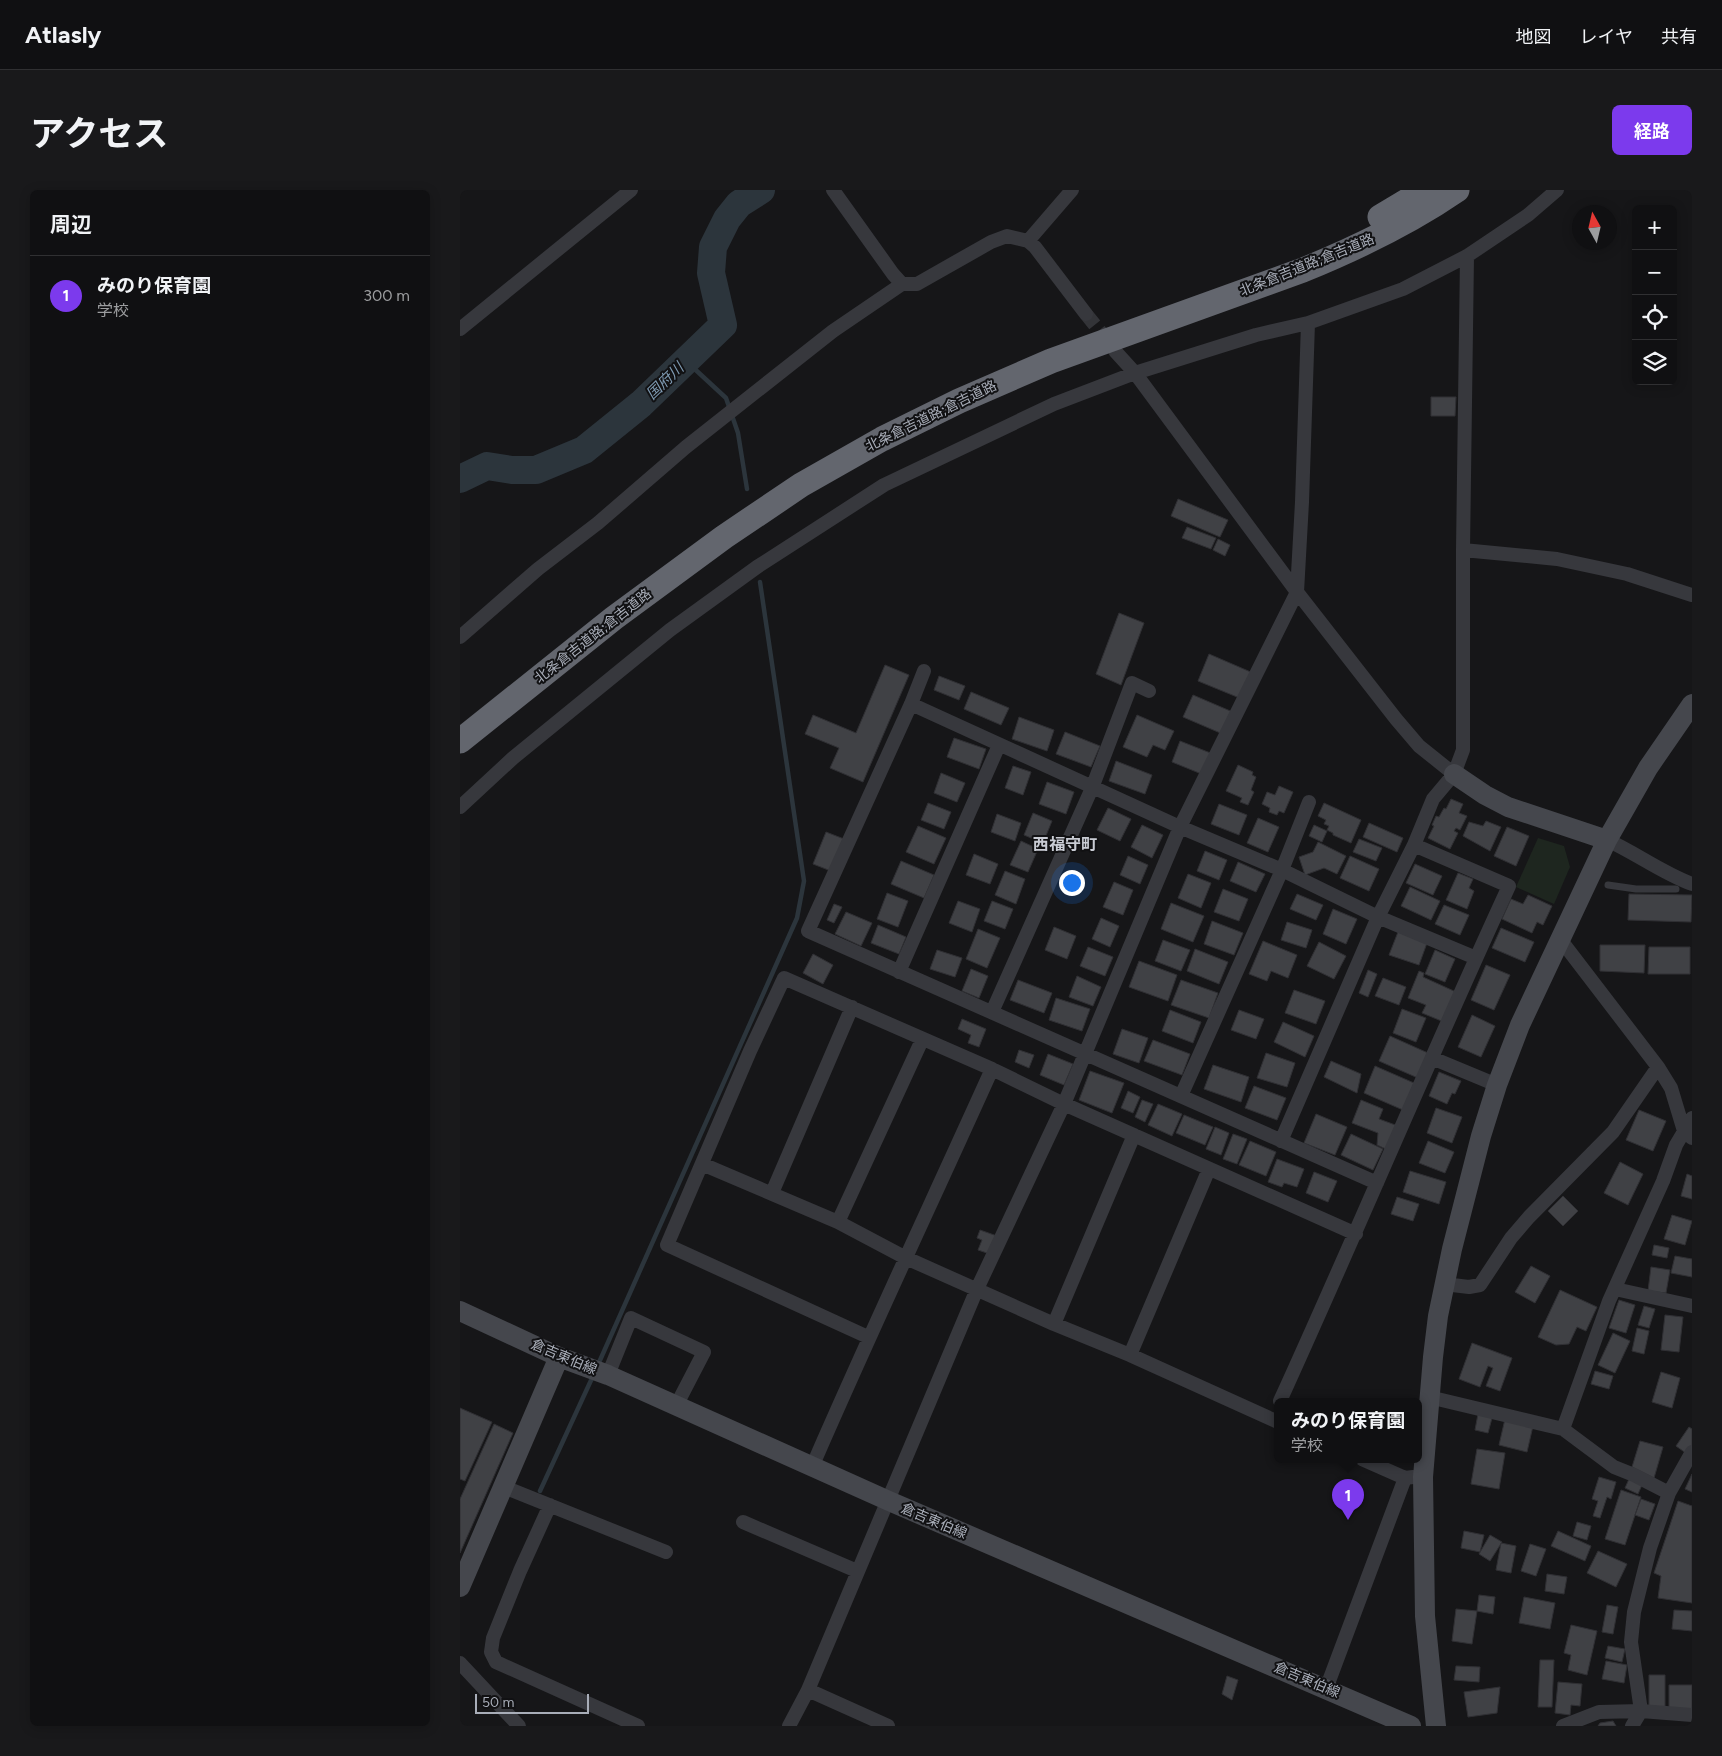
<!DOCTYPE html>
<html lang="ja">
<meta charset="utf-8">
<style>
body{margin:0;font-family:Figtree,"Noto Sans JP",sans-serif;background:#19191b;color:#f1f3f6}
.controls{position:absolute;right:15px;top:15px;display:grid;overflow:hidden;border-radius:8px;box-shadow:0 2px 12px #0003}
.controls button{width:45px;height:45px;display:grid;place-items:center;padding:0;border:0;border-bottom:1px solid #303032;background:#101012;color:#f1f3f6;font:25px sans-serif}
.compass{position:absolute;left:1112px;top:15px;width:45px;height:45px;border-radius:50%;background:#101012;box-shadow:0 2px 12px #0003;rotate:352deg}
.scale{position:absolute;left:15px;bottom:12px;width:114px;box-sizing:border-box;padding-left:5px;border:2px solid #a8adb8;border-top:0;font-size:14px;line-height:18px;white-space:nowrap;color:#a8adb8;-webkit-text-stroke:4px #111113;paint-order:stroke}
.you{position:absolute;left:611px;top:692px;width:18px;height:18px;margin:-12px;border:4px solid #fff;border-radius:50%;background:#1a73e8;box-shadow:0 0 0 8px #1a73e833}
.badge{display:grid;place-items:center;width:32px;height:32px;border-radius:50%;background:#7c3aed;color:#fff;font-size:16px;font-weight:700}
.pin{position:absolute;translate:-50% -41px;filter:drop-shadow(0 1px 2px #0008)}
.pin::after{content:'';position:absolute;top:26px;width:18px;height:15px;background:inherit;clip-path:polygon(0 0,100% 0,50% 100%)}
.popup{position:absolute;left:814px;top:1208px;width:148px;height:65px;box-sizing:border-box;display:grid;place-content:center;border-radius:8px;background:#101012;filter:drop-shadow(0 1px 4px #0005);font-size:16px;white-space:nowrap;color:#9c9d9f}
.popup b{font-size:19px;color:#f1f3f6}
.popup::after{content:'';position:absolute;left:50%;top:100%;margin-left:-10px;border:10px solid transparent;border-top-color:#101012}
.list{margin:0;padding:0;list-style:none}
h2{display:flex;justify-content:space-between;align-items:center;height:65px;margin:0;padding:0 20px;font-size:21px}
h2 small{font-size:16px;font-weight:400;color:#9c9d9f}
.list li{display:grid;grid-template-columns:32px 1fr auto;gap:15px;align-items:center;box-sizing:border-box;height:80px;padding:0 20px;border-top:1px solid #303032}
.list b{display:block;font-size:19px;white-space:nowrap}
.list p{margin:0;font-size:16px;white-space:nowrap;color:#9c9d9f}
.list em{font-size:16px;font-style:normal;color:#9c9d9f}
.icon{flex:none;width:28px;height:28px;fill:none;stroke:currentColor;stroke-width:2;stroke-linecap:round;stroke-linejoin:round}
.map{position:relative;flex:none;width:1232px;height:1536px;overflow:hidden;border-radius:8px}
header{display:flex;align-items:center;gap:30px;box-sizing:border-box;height:70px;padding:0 25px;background:#101012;border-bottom:1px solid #303032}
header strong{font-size:24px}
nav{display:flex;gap:28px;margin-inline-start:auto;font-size:18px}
.intro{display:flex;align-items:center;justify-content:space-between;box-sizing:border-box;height:120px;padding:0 30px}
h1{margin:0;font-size:35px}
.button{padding:12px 22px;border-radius:8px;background:#7c3aed;color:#fff;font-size:18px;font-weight:700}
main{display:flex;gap:30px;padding:0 30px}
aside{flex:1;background:#101012;border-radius:8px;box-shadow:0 2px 12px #0003}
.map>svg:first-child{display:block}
.green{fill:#1e261f}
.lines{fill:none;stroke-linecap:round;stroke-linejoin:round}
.stream{stroke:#2c353c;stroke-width:4.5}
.river{stroke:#2c353c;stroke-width:28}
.building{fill:#404145;stroke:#303034}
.street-tunnel{stroke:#333438;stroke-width:14;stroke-dasharray:14 7;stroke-linecap:butt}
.lane{stroke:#37383d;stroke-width:7}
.street{stroke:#37383d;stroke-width:14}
.secondary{stroke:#45474d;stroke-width:20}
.highway{stroke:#63666e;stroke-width:25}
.labels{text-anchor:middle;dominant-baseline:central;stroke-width:4;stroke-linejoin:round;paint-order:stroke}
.street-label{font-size:14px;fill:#a8adb8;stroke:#111113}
.water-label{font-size:15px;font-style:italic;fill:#7f9bb3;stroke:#111113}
.quarter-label{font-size:16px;font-weight:bold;fill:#c9ccd4;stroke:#111113}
</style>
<header>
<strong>Atlasly</strong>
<nav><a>地図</a><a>レイヤ</a><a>共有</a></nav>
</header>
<div class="intro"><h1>アクセス</h1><a class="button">経路</a></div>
<main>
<aside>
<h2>周辺<small></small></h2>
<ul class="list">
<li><span class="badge">1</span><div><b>みのり保育園</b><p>学校</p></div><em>300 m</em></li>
</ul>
</aside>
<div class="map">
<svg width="1232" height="1536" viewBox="0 0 1232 1536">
<rect width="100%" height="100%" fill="#161618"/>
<path class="green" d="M1078 648 1104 656 1110 677 1094 714 1056 697Z"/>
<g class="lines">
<path class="stream" d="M226 171 266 208 278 243 287 299
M137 1177 337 728 344 691 300 392
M80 1301 133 1186"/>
<path class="river" d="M0 289 27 276 52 280H76L124 260 181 214 263 135 251 83 253 57 267 29 279 14 301 0"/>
</g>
<path class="building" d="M971 207H996L995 226H971Z
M718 309 768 330 760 347 711 326Z
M727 337 756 348 751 359 722 348Z
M758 349 770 355 765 366 753 360Z
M659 423 684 433 661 495 636 484Z
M749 464 793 483 782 509 738 491Z
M425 475 449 485 403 592 370 578 379 558 345 544 353 525 396 543Z
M479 486 505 496 499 510 474 500Z
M511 502 549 518 541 535 504 519Z
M733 505 775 523 765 545 723 527Z
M677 525 714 541 705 560 693 555 687 567 663 557Z
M559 527 594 540 587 561 552 549Z
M605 542 640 556 631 577 596 564Z
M494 548 526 559 519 579 487 567Z
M720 551 753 564 744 585 712 572Z
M656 571 692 585 685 604 649 591Z
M778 575 793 582 792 585 796 587 791 600 794 602 788 615 780 612 782 608 766 601Z
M553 576 571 582 563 605 545 598Z
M481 583 505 593 497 612 474 603Z
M587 592 614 602 606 624 579 614Z
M819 596 833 602 824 623 819 621 817 625 809 622 810 618 802 614 807 602 815 605Z
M991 609 1003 614 999 623 1007 626 1000 640 996 638 994 641 998 643 990 659 968 648 974 636 972 635 976 626 979 627 984 618 986 619Z
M468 613 491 622 484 639 461 630Z
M864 613 901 630 891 653 873 645V643L867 640 869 636 864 634 866 630 858 626Z
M759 614 787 625 779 645 751 634Z
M648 618 671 629 660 651 637 640Z
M573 623 592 631 583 653 564 645Z
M537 624 561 633 555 651 531 642Z
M798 628 819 637 808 662 787 653Z
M1026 631 1041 637 1030 661 1003 646 1009 632 1023 636Z
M909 633 943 648 937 662 903 647Z
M682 635 703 645 692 668 671 657Z
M854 635 867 641 862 652 849 646Z
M458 636 486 648 474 674 446 662Z
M1047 637 1069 646 1056 676 1034 666Z
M366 642 384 649 371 681 353 674Z
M899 649 922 658 916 671 893 662Z
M561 651 578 659 568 682 550 675Z
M858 652 886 666 877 684 864 678 845 685 839 667 853 662Z
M745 661 767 670 759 690 737 681Z
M514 664 538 674 530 694 506 685Z
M668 666 688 675 680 694 660 685Z
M890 666 919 679 909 701 880 688Z
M441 671 474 685 464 708 431 694Z
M778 672 805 684 796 702 770 691Z
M955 674 982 686 973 705 946 693Z
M545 681 565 689 556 714 535 705Z
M998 683 1013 689 1009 698 1014 701 1007 719 986 710Z
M728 684 751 693 741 718 718 708Z
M654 692 673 700 663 725 643 717Z
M950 697 980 711 971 730 941 716Z
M763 699 788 709 779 731 754 722Z
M427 703 448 711 438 737 417 729Z
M837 704 863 715 856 730 830 719Z
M1169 704 1232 705 1231 732 1168 730Z
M1068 705 1092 716 1083 735 1077 732 1072 743 1042 729 1051 709 1063 714Z
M498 711 520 719 512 742 489 733Z
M532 711 553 719 545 739 524 731Z
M711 713 744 726 733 752 701 739Z
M374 714 382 717 374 733 367 730Z
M984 715 1009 725 1000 745 975 734Z
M873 719 897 729 886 754 863 744Z
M386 722 412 733 401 756 375 744Z
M641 728 659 736 650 757 632 749Z
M752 731 783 743 774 765 744 754Z
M827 732 852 740 846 758 821 750Z
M418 735 446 747 439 764 411 753Z
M594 737 616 746 607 769 585 760Z
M1041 738 1074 752 1065 772 1032 758Z
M518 739 540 748 527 778 506 769Z
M938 742 967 753 959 775 929 765Z
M703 750 730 760 721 781 695 771Z
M803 751 837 765 828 788 811 781 807 791 789 784Z
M859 752 886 766 874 789 847 776Z
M1140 755H1185L1184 783 1140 781Z
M628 757 653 767 645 786 620 776Z
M1189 757H1230V784H1188Z
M735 759 768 772 759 794 727 781Z
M477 760 502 768 495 787 470 779Z
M975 760 995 769 985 792 965 784Z
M353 764 373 775 363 794 343 783Z
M679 771 717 785 708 811 669 797Z
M1026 775 1050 785 1034 820 1011 810Z
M511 779 528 786 519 808 502 801Z
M908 780 917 784 908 807 899 803Z
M959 781 964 783 963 787 996 802 984 832 962 823 966 815 948 808Z
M617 786 641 797 633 816 609 807Z
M923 788 946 797 939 815 915 806Z
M558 790 592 803 584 823 550 810Z
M721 790 758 803 749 828 711 815Z
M834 800 865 811 856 834 825 823Z
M596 808 630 819 622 841 589 830Z
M942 819 966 828 956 852 933 843Z
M710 820 741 832 733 853 702 841Z
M779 820 804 829 796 849 771 840Z
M1012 825 1035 836 1021 867 998 857Z
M502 829 526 839 519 857 508 853 511 845 498 839Z
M823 832 854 846 845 867 814 852Z
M662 839 688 848 679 873 653 864Z
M930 846 968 863 958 888 919 871Z
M693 850 730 864 722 885 684 871Z
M559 860 574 865 569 878 555 872Z
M806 863 835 873 827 897 797 888Z
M588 864 613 874 604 895 580 885Z
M871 871 901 884 897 903 864 887Z
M753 875 789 887 781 912 744 899Z
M915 876 954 893 943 920 904 903Z
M630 881 664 893 652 923 619 910Z
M979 882 1001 891 995 904 992 903 987 914 969 906Z
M794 896 826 908 817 930 785 918Z
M668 901 680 907 673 923 661 918Z
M682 910 693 914 685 932 675 927Z
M901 910 923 919 919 929 938 936 928 960 917 955 918 943 892 933Z
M698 914 722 924 712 946 688 935Z
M976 918 1002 927 992 953 967 943Z
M1179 920 1206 931 1193 961 1166 950Z
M856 924 887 937 875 965 844 953Z
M724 925 753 937 745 955 716 943Z
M755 937 769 943 761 965 746 959Z
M773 944 787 949 777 974 763 969Z
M891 944 923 959 913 980 881 965Z
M790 951 816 962 806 986 779 975Z
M968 951 994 962 985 983 959 973Z
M817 969 844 979 837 997 824 993 822 997 808 992Z
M1160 972 1183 984 1168 1015 1144 1003Z
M950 981 986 992 979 1014 943 1002Z
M854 982 877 991 868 1012 846 1003Z
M1227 984 1232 986V1009L1221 1006Z
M1103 1006 1118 1021 1103 1036 1088 1021Z
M937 1007 959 1014 953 1031 931 1024Z
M1212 1025 1232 1031 1225 1055 1204 1049Z
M520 1040 537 1046 530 1064 518 1060 522 1050 517 1048Z
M1194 1055 1209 1058 1207 1068 1192 1065Z
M1215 1066 1232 1069V1087L1211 1083Z
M1071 1076 1090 1086 1075 1113 1055 1102Z
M1191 1077 1210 1080 1206 1103 1188 1101Z
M1100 1100 1137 1117 1126 1141 1117 1137 1109 1154 1096 1155 1078 1147Z
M1159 1110 1175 1115 1166 1143 1149 1138Z
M1184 1116 1195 1119 1189 1138 1178 1135Z
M1205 1125 1223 1127 1219 1162 1201 1160Z
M1177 1138 1189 1141 1184 1164 1172 1161Z
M1153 1143 1170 1151 1155 1183 1138 1175Z
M1012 1153 1052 1168 1040 1201 1026 1196 1033 1178 1028 1176 1020 1197 999 1189Z
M1135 1181 1153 1186 1149 1199 1131 1194Z
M1201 1182 1220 1188 1212 1218 1192 1212Z
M0 1218 32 1232 5 1291 0 1289Z
M1018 1224 1032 1228 1028 1243 1015 1240Z
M1045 1229 1073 1236 1067 1262 1039 1255Z
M34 1234 53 1243 0 1363V1309Z
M1229 1237 1232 1239V1262L1230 1266 1216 1256Z
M1180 1251 1203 1257 1194 1288 1172 1277Z
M1017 1259 1045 1263 1039 1299 1011 1294Z
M1232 1284V1302L1225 1299Z
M1139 1287 1156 1292 1151 1309 1147 1307 1140 1328 1133 1326 1138 1311 1132 1309Z
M1169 1289 1182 1295 1178 1304 1165 1298Z
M1161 1300 1181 1307 1165 1355 1145 1349Z
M1181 1309 1195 1314 1189 1330 1175 1325Z
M1218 1311 1232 1316V1413L1198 1408 1201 1386 1194 1383Z
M1117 1332 1131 1336 1127 1350 1113 1346Z
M1004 1341 1024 1345 1020 1362 1001 1358Z
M1098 1341 1131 1356 1125 1371 1091 1356Z
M1030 1345 1042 1352 1030 1371 1019 1364Z
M1041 1353 1056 1356 1051 1383 1036 1380Z
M1070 1354 1086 1359 1076 1386 1061 1381Z
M1138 1361 1167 1374 1156 1397 1127 1383Z
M1087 1384 1107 1387 1104 1404 1085 1401Z
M1019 1405 1035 1407 1033 1424 1017 1421Z
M1064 1407 1095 1413 1090 1439 1059 1433Z
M1147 1415 1158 1417 1153 1444 1142 1442Z
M996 1419 1017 1421 1012 1454 992 1451Z
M1214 1420 1232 1421V1441L1212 1439Z
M1111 1435 1137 1441 1127 1485 1108 1480 1111 1465 1104 1463Z
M1148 1456 1165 1459 1162 1472 1145 1468Z
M1080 1470H1094L1092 1517H1078Z
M1146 1471 1167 1475 1164 1493 1142 1489Z
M996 1476 1020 1477 1019 1492 994 1490Z
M1189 1485H1205V1517L1189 1516Z
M767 1486 778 1490 772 1510 762 1504Z
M1098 1492 1122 1494 1120 1516 1111 1515 1110 1525 1095 1523Z
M1209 1495H1232V1519H1209Z
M1040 1497 1037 1523 1008 1527 1004 1502Z
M1153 1531 1156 1536H1138L1140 1533Z"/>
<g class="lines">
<path class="street-tunnel" d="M626 124 650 154"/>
<path class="lane" d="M1148 695 1176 699H1216"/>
<path class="street" d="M373 0 433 84 442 94
M568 51 612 0
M0 139 171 0
M655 161 675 183 837 402 936 529 959 556 994 584
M1003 360 1097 369 1167 384 1232 405
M0 447 78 379 138 333 226 257 373 141 442 94H457L531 52 547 46 568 51 575 57 626 124
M464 481 451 514 348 741 917 993
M451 514 720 637 822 680 918 727 1016 768
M0 617 53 568 210 440 297 377 424 295 594 214 675 183 796 145 848 133 943 99 1007 66 1068 25 1097 0
M1147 650C1176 663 1202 683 1232 694
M1100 749 1198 877 1211 898 1224 941 1232 948
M439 782 539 555
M532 822 632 598 672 493 689 501
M972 868 1037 895
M721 906 822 680 849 612
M821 951 918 727 954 655 973 609 994 584 1003 560V360L1007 66
M242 974 378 1032 446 1068 594 1134 670 1165 818 1232
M312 1003 392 817
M378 1032 462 850
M984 1094 1009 1097 1020 1095 1051 1048 1069 1027 1153 942 1198 877
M1155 1099 1232 1116
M594 1134 674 945
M408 1147 207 1055 290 861 324 788 532 879 604 914 896 1044
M670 1165 749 979
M148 1185 171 1128 244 1162 216 1216
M969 1207 1103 1239
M820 1211C898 1040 970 867 1049 696L954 655
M902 1269 945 1288 953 1287
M352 1277C410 1143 472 1012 532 879
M44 1297 206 1362
M1209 1303 1174 1285 1154 1277 1103 1239 1149 1111 1203 991 1216 955 1232 928
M90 1315 60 1381 33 1448 31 1462 36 1472 178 1536
M283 1332 397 1381
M0 1473 59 1536
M866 1499 945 1288
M348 1500 428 1536
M329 1536 348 1500 517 1099 604 914 720 637 837 402 842 312 848 133
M1103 1536 1139 1522 1181 1521 1232 1525
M1172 1536 1181 1521 1171 1452 1174 1422 1190 1358 1209 1303 1232 1262"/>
<path class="secondary" d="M994 584 1025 605 1048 617 1147 650
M0 1121 99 1167 148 1185 429 1311 951 1536
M0 1397 99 1167
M976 1536 965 1426 963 1287 973 1167 978 1126 992 1059 1021 946 1037 895 1060 835 1147 650 1188 578 1232 514"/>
<path class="highway" d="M920 27 965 0
M0 551 154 428 264 347 341 295 422 249 499 211 591 171 843 80C897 58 949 33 997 0"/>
</g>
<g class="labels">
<g class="street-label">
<text transform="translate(847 75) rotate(-22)">北条倉吉道路;倉吉道路</text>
<text transform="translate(471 226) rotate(-26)">北条倉吉道路;倉吉道路</text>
<text transform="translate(133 446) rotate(-38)">北条倉吉道路;倉吉道路</text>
<text transform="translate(104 1167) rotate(23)">倉吉東伯線</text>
<text transform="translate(474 1331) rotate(23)">倉吉東伯線</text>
<text transform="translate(847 1490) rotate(23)">倉吉東伯線</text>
</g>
<g class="water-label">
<text transform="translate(205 191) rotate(-44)">国府川</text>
</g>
<g class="quarter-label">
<text x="605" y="654">西福守町</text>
</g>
</g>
</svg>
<div class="controls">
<button>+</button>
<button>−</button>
<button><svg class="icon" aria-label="locate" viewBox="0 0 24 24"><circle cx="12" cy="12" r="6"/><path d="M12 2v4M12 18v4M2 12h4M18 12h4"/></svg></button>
<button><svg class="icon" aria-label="layers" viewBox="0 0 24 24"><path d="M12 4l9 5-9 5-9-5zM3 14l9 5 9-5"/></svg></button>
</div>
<svg class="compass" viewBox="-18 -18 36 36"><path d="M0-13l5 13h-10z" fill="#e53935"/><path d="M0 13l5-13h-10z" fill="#9c9d9f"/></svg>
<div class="scale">50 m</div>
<div class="you"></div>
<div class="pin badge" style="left:888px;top:1330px">1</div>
<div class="popup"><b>みのり保育園</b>学校</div>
</div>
</main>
